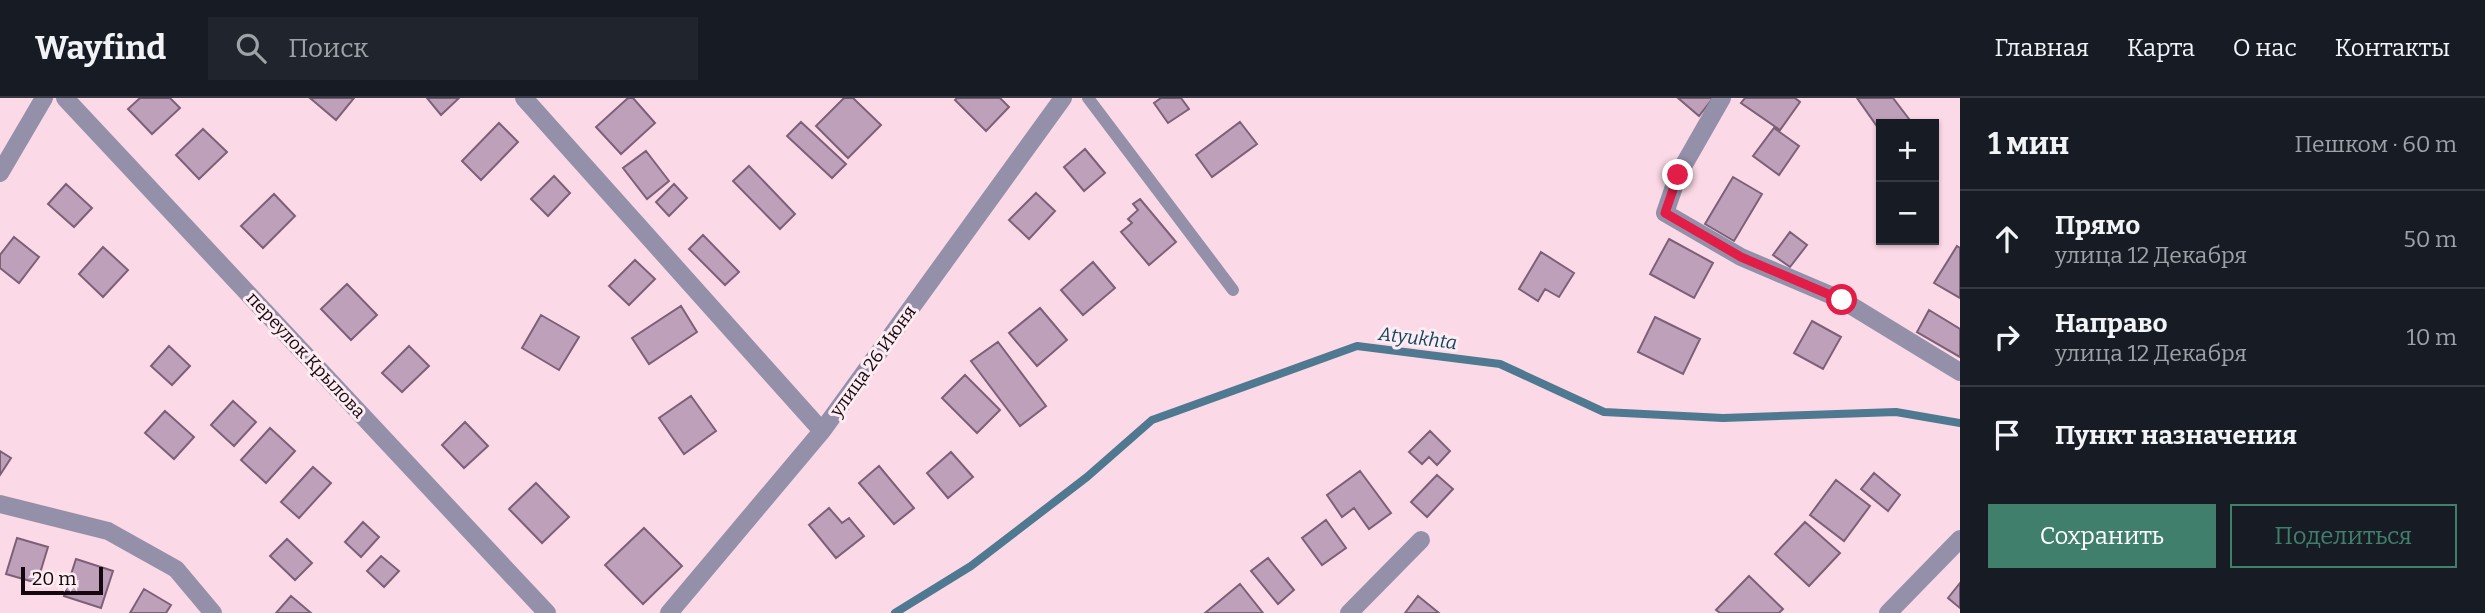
<!DOCTYPE html>
<html lang="ru">
<meta charset="utf-8">
<style>
body{margin:0;font-family:Bitter,serif;background:#20242c;color:#f1f3f6}
.controls{position:absolute;right:21px;top:21px;display:grid;overflow:hidden;border-radius:0px;box-shadow:0 2px 5px #0004}
.controls button{width:63px;height:63px;display:grid;place-items:center;padding:0;border:0;border-bottom:2px solid #363941;background:#171b24;color:#f1f3f6;font:35px sans-serif}
.scale{position:absolute;left:21px;bottom:18px;width:82px;box-sizing:border-box;padding-left:7px;border:4px solid #14070d;border-top:0;font-size:19px;line-height:24px;white-space:nowrap;color:#14070d;-webkit-text-stroke:5px #fdecf2;paint-order:stroke}
.stop{position:absolute;width:21px;height:21px;margin:-16px;border:5px solid #e11d48;border-radius:50%;background:#fff}
.stop.end{background:#e11d48;border-color:#fff;box-shadow:0 2px 7px #0008}
.list{margin:0;padding:0;list-style:none}
h2{display:flex;justify-content:space-between;align-items:center;height:91px;margin:0;padding:0 28px;font-size:30px}
h2 small{font-size:23px;font-weight:400;color:#9ea1a6}
.list li{display:grid;grid-template-columns:46px 1fr auto;gap:21px;align-items:center;box-sizing:border-box;height:98px;padding:0 28px;border-top:2px solid #363941}
.list b{display:block;font-size:26px;white-space:nowrap}
.list p{margin:0;font-size:23px;white-space:nowrap;color:#9ea1a6}
.list em{font-size:23px;font-style:normal;color:#9ea1a6}
.actions{display:flex;gap:14px;padding:21px 28px}
.actions a{flex:1;padding:16px 0;border:2px solid #3f7f6c;border-radius:0px;text-align:center;font-size:24px;color:#3f7f6c}
.actions .main{background:#3f7f6c;color:#fff}
.icon{flex:none;width:38px;height:38px;fill:none;stroke:currentColor;stroke-width:2;stroke-linecap:round;stroke-linejoin:round}
.map{position:relative;flex:none;width:1960px;height:515px;overflow:hidden}
header{display:flex;align-items:center;gap:42px;box-sizing:border-box;height:98px;padding:0 35px;background:#171b24;border-bottom:2px solid #363941}
header strong{font-size:33px}
nav{display:flex;gap:38px;margin-inline-start:auto;font-size:24px}
.search{width:490px;height:63px;background:#20242c;display:flex;align-items:center;gap:18px;box-sizing:border-box;padding:0 24px;border-radius:0px;color:#9ea1a6;font-size:26px}
main{display:flex}
aside{flex:1;background:#171b24}
.map>svg:first-child{display:block}
.lines{fill:none;stroke-linecap:round;stroke-linejoin:round}
.stream{stroke:#4f7891;stroke-width:8}
.building{fill:#bfa0ba;stroke:#7d6078;stroke-width:2}
.service{stroke:#9490a9;stroke-width:12}
.minor{stroke:#9490a9;stroke-width:18}
.route{stroke:#e11d48;stroke-width:9}
.labels{text-anchor:middle;dominant-baseline:central;stroke-width:6;stroke-linejoin:round;paint-order:stroke}
.street-label{font-size:18px;fill:#14070d;stroke:#fdecf2}
.water-label{font-size:19px;font-style:italic;fill:#11465e;stroke:#fdecf2}
</style>
<header>
<strong>Wayfind</strong>
<div class="search"><svg class="icon" aria-label="search" viewBox="0 0 24 24"><circle cx="10" cy="10" r="6"/><path d="M15 15l6 6"/></svg>Поиск</div>
<nav><a>Главная</a><a>Карта</a><a>О нас</a><a>Контакты</a></nav>
</header>
<main>
<div class="map">
<svg width="1960" height="515" viewBox="0 0 1960 515">
<rect width="100%" height="100%" fill="#fbd9e6"/>
<g class="lines">
<path class="stream" d="M895 515 971 468 1087 379 1152 322 1357 248 1500 266 1604 314 1723 320 1896 314 1960 325"/>
</g>
<path class="building" d="M140 0H170L180 10 152 36 128 11Z
M310 0H354L336 22Z
M427 0H459L441 17Z
M628 0H633L655 25 621 56 596 29Z
M844 0H853L881 27 848 60 816 28Z
M957 0H1000L1009 9 986 33 955 2Z
M1161 0H1181L1189 11 1168 25 1154 5Z
M1678 0H1713L1699 18Z
M1745 0H1795L1800 4 1780 32 1741 5Z
M1857 0H1893L1909 21 1902 26H1881V34Z
M801 24 846 66 832 80 787 38Z
M1240 24 1257 46 1212 79 1196 57Z
M499 25 518 44 481 82 462 63Z
M1774 30 1799 48 1779 77 1753 58Z
M203 31 227 54 199 81 176 57Z
M1085 51 1105 75 1084 93 1064 69Z
M646 53 669 83 647 101 623 70Z
M749 68 795 116 780 131 733 83Z
M554 78 570 95 548 118 531 101Z
M1733 79 1762 96 1734 143 1705 126Z
M66 86 92 110 74 129 48 106Z
M674 86 687 100 669 118 656 104Z
M1036 95 1055 113 1029 141 1009 122Z
M274 96 295 118 263 150 241 128Z
M1140 101 1176 144 1149 167 1121 134 1132 125 1128 121 1138 112 1133 106Z
M1790 134 1807 147 1790 169 1773 157Z
M703 137 739 174 725 187 689 151Z
M14 139 39 159 19 185 0 170V157Z
M1669 141 1713 165 1694 200 1650 176Z
M1957 148 1960 150V200L1934 185Z
M103 149 128 172 103 199 79 176Z
M1541 154 1574 175 1559 199 1545 191 1538 203 1519 191Z
M635 162 655 181 629 207 609 188Z
M1093 164 1115 190 1083 217 1061 192Z
M347 186 377 217 351 242 321 211Z
M681 208 697 234 649 266 632 240Z
M1040 210 1067 242 1037 268 1009 235Z
M1929 212 1960 231V259L1917 234Z
M541 217 579 239 559 272 522 250Z
M1655 219 1700 241 1683 276 1638 254Z
M1812 223 1841 239 1823 271 1794 255Z
M998 244 1046 308 1020 328 971 263Z
M169 248 190 268 172 287 151 268Z
M409 248 429 268 402 294 382 275Z
M965 277 1000 312 977 335 942 300Z
M691 298 716 333 684 356 659 320Z
M233 303 256 324 234 348 211 327Z
M165 313 194 339 174 361 145 335Z
M465 324 488 348 464 370 442 347Z
M270 330 295 353 266 385 241 362Z
M1430 333 1450 353 1437 367 1429 359 1422 366 1409 354Z
M0 353 11 360 0 377Z
M951 354 973 379 948 400 927 375Z
M879 368 914 410 894 426 859 385Z
M313 369 331 385 299 420 281 404Z
M1360 373 1391 415 1369 431 1354 410 1342 419 1327 397Z
M1874 375 1900 397 1888 413 1861 391Z
M1437 377 1453 391 1427 419 1411 404Z
M1836 382 1870 408 1844 443 1810 417Z
M536 385 569 419 542 445 509 411Z
M829 410 842 425 849 420 864 438 836 460 809 427Z
M1326 422 1346 450 1322 467 1302 440Z
M363 424 379 439 361 459 345 444Z
M1805 424 1840 455 1809 488 1775 456Z
M644 430 682 468 643 506 605 467Z
M17 440 48 449 37 485 6 476Z
M287 441 312 465 295 482 270 458Z
M381 458 399 473 384 489 367 473Z
M1268 460 1294 492 1278 506 1251 473Z
M76 461 113 473 101 510 64 498Z
M1749 478 1783 511 1779 515H1720L1716 512Z
M1960 485V510L1948 500Z
M1240 486 1263 515H1205Z
M144 491 171 507 166 515H130Z
M291 498 311 515H276Z
M1418 498 1439 515H1405Z"/>
<g class="lines">
<path class="service" d="M1088 0 1233 192"/>
<path class="minor" d="M65 0 547 515
M524 0 822 333
M1722 0 1678 77 1665 115 1741 159 1842 202 1960 274
M0 75 44 0
M0 406 108 433 176 471 213 515
M669 515 822 333 1063 0
M1349 515 1421 442
M1888 515 1960 441"/>
</g>
<g class="lines">
<path class="route" d="M1678 77 1665 115 1741 159 1842 202"/>
</g>
<g class="labels">
<g class="street-label">
<text transform="translate(306 257) rotate(47)">переулок Крылова</text>
<text transform="translate(873 263) rotate(-54)">улица 26 Июня</text>
</g>
<g class="water-label">
<text transform="translate(1418 240) rotate(7)">Atyukhta</text>
</g>
</g>
</svg>
<div class="controls">
<button>+</button>
<button>−</button>
</div>
<div class="scale">20 m</div>
<div class="stop" style="left:1842px;top:202px"></div>
<div class="stop end" style="left:1678px;top:77px"></div>
</div>
<aside>
<h2>1 мин<small>Пешком · 60 m</small></h2>
<ul class="list">
<li><svg class="icon" aria-label="ahead" viewBox="0 0 24 24"><path d="M12 20V5M6 11l6-6 6 6"/></svg><div><b>Прямо</b><p>улица 12 Декабря</p></div><em>50 m</em></li>
<li><svg class="icon" aria-label="right" viewBox="0 0 24 24"><path d="M7 20v-9h11M14 6l5 5-5 5"/></svg><div><b>Направо</b><p>улица 12 Декабря</p></div><em>10 m</em></li>
<li><svg class="icon" aria-label="arrive" viewBox="0 0 24 24"><path d="M6 21V4h12l-3 4 3 4H6"/></svg><div><b>Пункт назначения</b></div></li>
</ul>
<div class="actions"><a class="main">Сохранить</a><a>Поделиться</a></div>
</aside>
</main>
